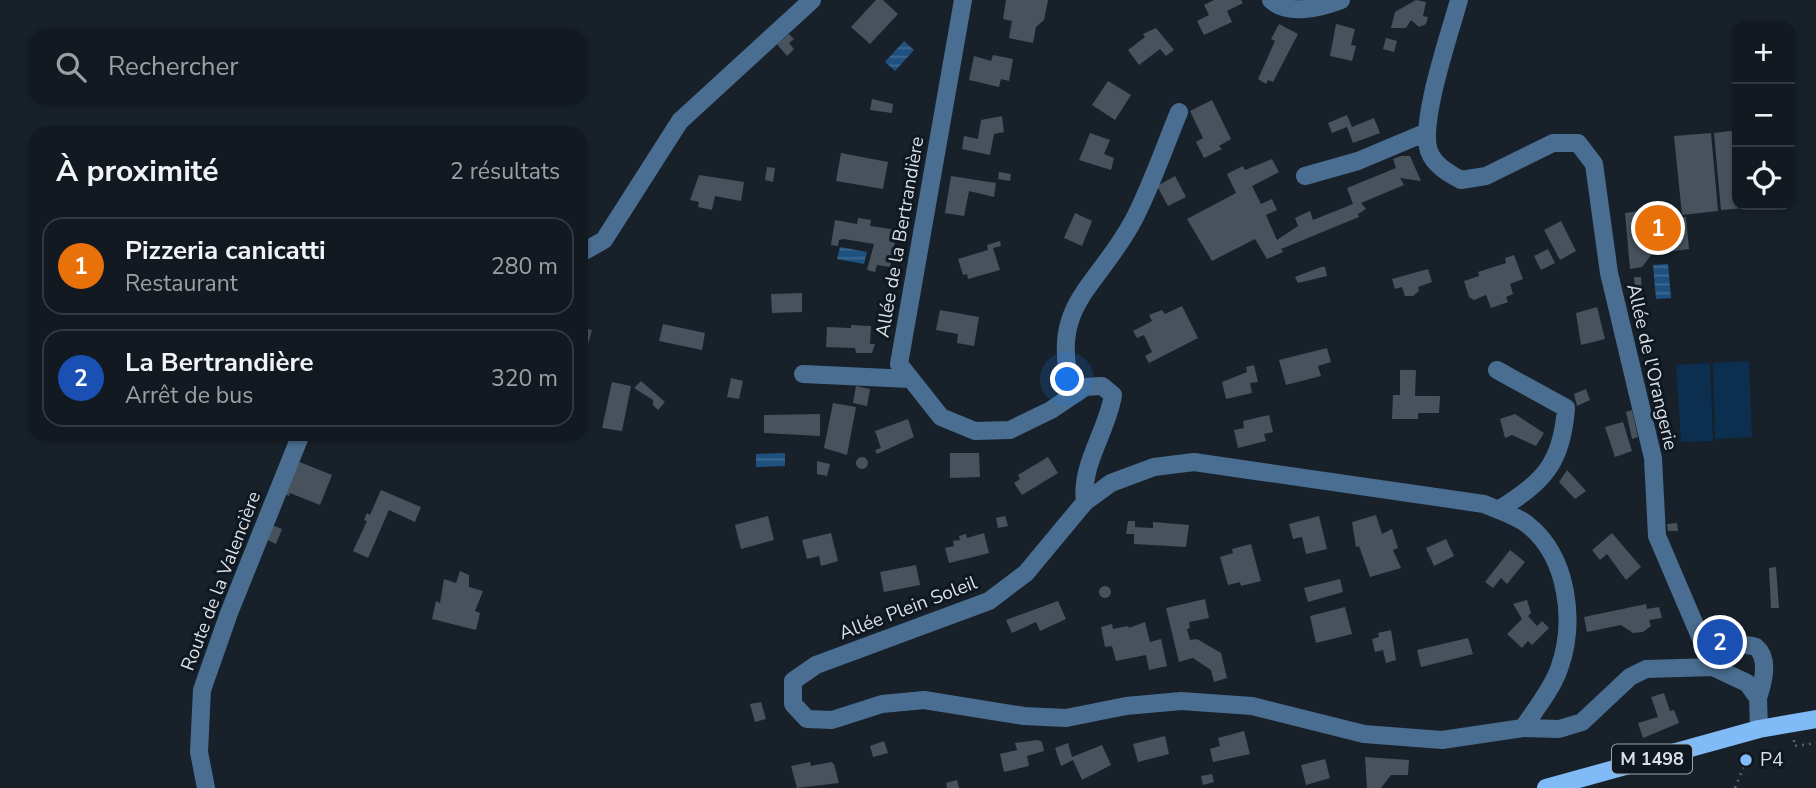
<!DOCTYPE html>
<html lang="fr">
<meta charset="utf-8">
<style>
body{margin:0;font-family:"Nunito Sans",sans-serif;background:#1f262d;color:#f1f3f6}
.controls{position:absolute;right:21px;top:21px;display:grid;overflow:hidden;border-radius:14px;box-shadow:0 2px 5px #0004}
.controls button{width:63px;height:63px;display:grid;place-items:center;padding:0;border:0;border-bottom:2px solid #31383e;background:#121920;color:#f1f3f6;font:35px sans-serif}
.you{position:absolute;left:1068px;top:380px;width:24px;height:24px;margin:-18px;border:5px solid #fff;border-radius:50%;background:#1a73e8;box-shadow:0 0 0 10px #1a73e833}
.badge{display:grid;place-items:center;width:46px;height:46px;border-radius:50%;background:#80bdfa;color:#fff;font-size:23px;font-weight:700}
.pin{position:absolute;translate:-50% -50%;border:4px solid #fff;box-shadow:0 2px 7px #0006}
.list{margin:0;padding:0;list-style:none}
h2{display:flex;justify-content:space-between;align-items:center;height:91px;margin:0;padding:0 28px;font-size:30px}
h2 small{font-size:23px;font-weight:400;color:#9ca0a5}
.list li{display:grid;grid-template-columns:46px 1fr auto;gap:21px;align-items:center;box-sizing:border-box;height:98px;margin:0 14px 14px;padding:0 14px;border:2px solid #31383e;border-radius:21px}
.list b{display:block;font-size:26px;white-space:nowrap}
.list p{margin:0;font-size:23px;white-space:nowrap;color:#9ca0a5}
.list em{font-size:23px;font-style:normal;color:#9ca0a5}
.icon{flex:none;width:38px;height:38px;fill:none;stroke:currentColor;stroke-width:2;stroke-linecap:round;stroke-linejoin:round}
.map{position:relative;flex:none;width:1816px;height:788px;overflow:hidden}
.search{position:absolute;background:#121920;box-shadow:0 2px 5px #0004;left:28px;top:28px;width:560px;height:77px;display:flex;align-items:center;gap:18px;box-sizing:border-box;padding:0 24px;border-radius:21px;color:#9ca0a5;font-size:26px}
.panel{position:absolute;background:#121920;box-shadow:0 2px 5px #0004;left:28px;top:126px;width:560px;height:315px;border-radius:21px}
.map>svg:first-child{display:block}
.pitch{fill:#0c2f4f}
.water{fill:url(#water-rules)}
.building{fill:#47525c}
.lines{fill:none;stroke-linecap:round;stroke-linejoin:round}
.path{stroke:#5b636b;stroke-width:2.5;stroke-dasharray:2 5;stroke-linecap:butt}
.minor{stroke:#4a6e91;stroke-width:18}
.major{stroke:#81bbf7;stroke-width:18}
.poi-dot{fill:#80bdfa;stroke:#0f1820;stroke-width:2.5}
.labels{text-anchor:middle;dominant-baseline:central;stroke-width:6;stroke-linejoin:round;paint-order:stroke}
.shield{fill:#0f1820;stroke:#9ca3aa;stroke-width:2}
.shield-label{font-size:18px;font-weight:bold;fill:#d9dfe5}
.street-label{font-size:19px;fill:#d9dfe5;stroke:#0f1820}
.poi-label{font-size:19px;fill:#d9dfe5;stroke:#0f1820;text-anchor:start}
</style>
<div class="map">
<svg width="1816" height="788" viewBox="0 0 1816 788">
<defs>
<pattern id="water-rules" width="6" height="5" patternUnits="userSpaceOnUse" patternTransform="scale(1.75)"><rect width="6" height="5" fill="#1f5180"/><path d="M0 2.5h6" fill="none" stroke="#3f6a92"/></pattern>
</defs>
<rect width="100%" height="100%" fill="#18212a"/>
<path class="pitch" d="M1749 361 1752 437 1715 439 1713 363Z
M1710 363 1713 441 1681 442 1676 365Z"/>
<path class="water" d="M904 41 914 50 895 71 885 62Z
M840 247 867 252 864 264 837 259Z
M1668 264 1671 298 1656 299 1653 265Z
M785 453V466L756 467V454Z"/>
<path class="building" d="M876 0H883L898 14 870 44 851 27Z
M1006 0H1048L1044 20 1036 27 1033 43 1009 38 1012 21 1003 19Z
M1214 0H1241L1243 3 1227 11 1232 22 1204 35 1197 21 1209 15 1204 5Z
M1416 0 1426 2 1423 16 1428 17 1426 24 1419 27 1411 20 1406 28H1391L1395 12Z
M1279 24 1298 34 1273 82 1268 80 1266 84 1258 79 1275 41 1271 39Z
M1336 24 1355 29 1351 45 1356 46 1352 61 1330 56Z
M1156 28 1174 50 1166 56 1160 49 1139 65 1128 50 1145 37 1143 34Z
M789 34 794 39 789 43 794 49 787 56 777 44Z
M1386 38 1397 41 1394 52 1383 49Z
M993 55 1013 59 1009 81 1001 79 999 87 969 80 974 56 991 61Z
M1108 81 1131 95 1115 120 1092 105Z
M872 99 893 104 892 113 870 110Z
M1212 100 1231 139 1219 146 1222 149 1204 158 1196 142 1203 138 1190 111Z
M1347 115 1352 127 1374 118 1380 133 1353 143 1347 127 1332 133 1328 123Z
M1002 116 1004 132 994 134 990 155 962 149 964 136 978 139 981 120Z
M1737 130V205H1757V207L1721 210 1714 133Z
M1090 133 1110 140 1104 154 1114 158 1111 170 1079 160Z
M1711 133 1718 211 1682 215 1674 136Z
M841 153 888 162 883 189 836 181Z
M1401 156H1410L1421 181 1400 178 1404 185 1361 203 1366 209 1358 214 1359 217 1281 249 1283 252 1267 259 1255 239 1212 261 1187 219 1236 193 1227 174 1243 166 1245 170 1272 159 1279 172 1252 186 1261 204 1272 199 1277 210 1266 215 1277 240 1298 226 1295 218 1310 211 1313 220 1353 204 1347 188 1396 168 1393 159Z
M767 167 775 168 773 182 765 180Z
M999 172 1011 174 1010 181 998 179Z
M699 175 744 182 741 201 715 196 712 210 698 207 699 202 690 200Z
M951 176 996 183 994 197 969 191 964 216 945 213Z
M1175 176 1186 197 1168 206 1157 186Z
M1640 211V219L1686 217 1689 249 1652 254 1642 267 1630 269 1625 213Z
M1075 213 1092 221 1082 246 1064 238Z
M858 218 871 220 870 226 897 230 890 267 877 265 875 272 867 270 874 244 844 239 839 240 838 246 831 245 835 220 857 224Z
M1561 221 1576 251 1560 260 1544 230Z
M1000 241 1001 246 993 248 1000 270 968 279 967 274 963 275 958 259 988 250 987 245Z
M1548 249 1555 263 1541 270 1534 256Z
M1514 255 1523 279 1510 284 1513 294 1506 297 1508 302 1491 308 1486 295 1474 300 1469 297 1464 281 1479 276 1478 272 1506 263 1505 258Z
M1321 267H1325L1327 276 1298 283 1295 277Z
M1428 269 1432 282 1418 287 1419 291 1413 296H1405L1402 287 1395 289 1392 279Z
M1634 277H1641L1642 297 1636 298Z
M802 293V312L772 313 771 294Z
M1182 306 1198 338 1149 363 1145 356 1152 352 1144 335 1137 338 1133 331 1152 321 1149 315 1162 310 1165 314Z
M1597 307 1605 339 1581 345 1576 313Z
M940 310 979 317 974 346 957 343 958 334 936 330Z
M663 324 705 333 702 350 659 341Z
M851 325 871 326 870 344H875L872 353H856L855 348 826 347 827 327 851 328Z
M581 327 592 330 585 355 581 353Z
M1327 348 1331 362 1318 366 1321 376 1286 385 1279 360Z
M1254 365 1258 382 1250 383 1252 393 1226 399 1222 382 1247 372 1246 367Z
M1400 370H1416L1415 396H1440L1439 413H1418V419H1392L1393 395H1400Z
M731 378 743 381 739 399 727 397Z
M641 381 665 402 658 410 653 405V400L634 388Z
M612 382 631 386 622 431 602 428Z
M856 386 870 389 867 406 853 403Z
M1586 389 1590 400 1577 406 1574 394Z
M833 403 856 407 847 455 824 448Z
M1632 410 1638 437 1632 439 1626 412Z
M820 414V436L764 433V415Z
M1515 414 1544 433 1536 446 1512 435 1505 438 1500 419Z
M1269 415 1273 432 1264 434 1266 441 1238 448 1234 430 1244 428 1243 421Z
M908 419 914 437 877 454 875 450 881 448 875 431Z
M1623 422 1632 451 1615 457 1605 427Z
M950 453H979L980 477 950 478Z
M1048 457 1058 473 1022 495 1014 483 1020 479 1018 475Z
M856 463a6 6 0 1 1 12 0a6 6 0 1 1-12 0Z
M297 461 332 475 320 505 290 493 289 496 284 494Z
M817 461 830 464 827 476 817 474Z
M1567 470 1586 491 1575 499 1559 482Z
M381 490 421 507 415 522 389 510 368 558 353 551 367 521 364 520 367 513 370 515Z
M1376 515 1382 534 1392 529 1398 548 1393 550 1401 568 1370 577 1359 546 1356 547 1352 522Z
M768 516 774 540 741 549 735 525Z
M1005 516 1008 526 998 528 996 518Z
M1319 516 1327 549 1306 554 1302 537 1293 539 1289 524Z
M1128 521H1135V527L1153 528V522L1189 525 1186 547 1134 544V534H1126Z
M1677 523 1678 531H1668L1667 524Z
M272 525 282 529 276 544 267 540Z
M831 533 838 561 821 566 819 556 807 559 802 540Z
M984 533 989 553 949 563 945 548 954 546 953 541 960 540 959 536 966 534 967 538Z
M1612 533 1641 567 1626 580 1607 554 1600 560 1592 550Z
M1446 539 1454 556 1434 566 1426 548Z
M1251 544 1261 581 1241 586 1240 582 1228 585 1220 557 1233 553 1232 549Z
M1510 550 1525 562 1507 584 1501 578 1493 588 1485 582Z
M916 565 920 585 884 592 880 572Z
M1776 567 1779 608H1771L1769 568Z
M460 571 469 575V587L483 591 475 611 480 613 476 630 432 619 436 601 440 603 444 579 456 583Z
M1340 579 1343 592 1308 602 1304 588Z
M1099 592a6 6 0 1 1 12 0a6 6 0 1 1-12 0Z
M1205 599 1209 618 1189 622 1190 628 1187 629 1190 640 1197 639 1221 653 1227 678 1214 682 1211 670 1193 658 1179 662 1166 608Z
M1527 600 1531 613 1528 616 1537 626 1542 621 1549 628 1532 645 1528 641 1522 648 1507 634 1522 619 1513 604Z
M1058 601 1066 619 1040 631 1036 622 1012 633 1006 620Z
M1646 604 1647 609 1659 607 1662 618 1649 620 1651 626 1643 632 1633 633 1621 625 1587 632 1584 617Z
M1345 607 1352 634 1316 643 1310 616Z
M1145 622 1150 642 1161 639 1167 666 1149 670 1146 655 1116 661 1112 646 1105 647 1101 627 1112 624 1113 629 1128 626 1129 628Z
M1391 630 1396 660 1386 663 1383 650 1375 652 1372 639 1379 637 1378 633Z
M1468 638 1473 654 1421 667 1417 650Z
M1664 693 1670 711 1674 710 1679 723 1643 738 1638 723 1658 717 1651 697Z
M761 702 766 719 755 722 750 704Z
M1244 731 1250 754 1213 762 1210 749 1220 746 1218 738Z
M1165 736 1169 754 1138 762 1133 744Z
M1038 740 1042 742 1044 751 1027 756 1029 766 1004 772 1000 754 1017 750 1015 743Z
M884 741 888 753 873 757 870 746Z
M1068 743 1072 757 1102 745 1111 765 1082 780 1073 760 1061 766 1055 748Z
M1365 757 1409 760 1408 775H1391L1381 788H1367Z
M1325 759 1330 778 1306 785 1301 765Z
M810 762 811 766 831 762 834 764 839 783 797 788 791 766Z
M1212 774 1214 782 1203 785 1201 776Z
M957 780 959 788H947L946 783Z"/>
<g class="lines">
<path class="path" d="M1794 740V746L1816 743
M1735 788 1751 749"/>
<path class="minor" d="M963 0 899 364 941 417 975 431 1010 430 1051 410 1085 387 1102 386 1113 395C1107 432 1080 465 1085 502
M1271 0C1288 16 1320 8 1341 0
M1459 0C1450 33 1419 122 1429 151 1434 165 1448 173 1461 180L1486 176 1553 143H1578L1594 164 1609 273 1653 458 1657 536 1713 667
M1305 176 1358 161 1427 132
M581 253 604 240 680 121 812 0
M1497 370 1566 408C1562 463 1544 482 1498 510
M803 374 910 379
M1073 395C1047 305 1095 291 1133 221 1151 187 1164 148 1179 112
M1713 667C1725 654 1736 640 1756 647 1770 659 1763 683 1758 698
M1523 728C1535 710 1552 689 1559 669 1576 622 1568 557 1528 525 1516 515 1497 510 1484 504L1194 462 1154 467 1111 483 1085 502 1026 573 989 601 816 665 793 681V704L807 719 832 720 882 704 924 700 1024 716 1066 718 1126 706 1181 701 1252 706 1364 734 1442 740 1523 728 1559 729 1582 722 1630 677 1646 669 1713 667 1747 683 1758 698 1759 729
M206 788 199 752 202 690 229 613 301 434"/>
<path class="major" d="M1546 788 1759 729 1816 719"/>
</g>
<circle class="poi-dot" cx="1746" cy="760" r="7"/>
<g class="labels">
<rect class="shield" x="1612" y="744.5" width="80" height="29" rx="5"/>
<g class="shield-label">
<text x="1652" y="759">M 1498</text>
</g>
<g class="street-label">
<text transform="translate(900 237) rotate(-80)">Allée de la Bertrandière</text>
<text transform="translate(1652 367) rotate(77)">Allée de l'Orangerie</text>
<text transform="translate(221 581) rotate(-69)">Route de la Valencière</text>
<text transform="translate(908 608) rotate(-21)">Allée Plein Soleil</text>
</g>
<g class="poi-label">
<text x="1760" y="760">P4</text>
</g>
</g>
</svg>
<div class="controls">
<button>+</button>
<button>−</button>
<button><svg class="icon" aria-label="locate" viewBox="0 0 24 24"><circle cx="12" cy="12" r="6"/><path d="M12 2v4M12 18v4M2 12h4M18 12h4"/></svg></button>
</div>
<div class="you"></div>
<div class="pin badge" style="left:1658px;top:228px;background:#e8710a">1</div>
<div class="pin badge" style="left:1720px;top:642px;background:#1a4fb4">2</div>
<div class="search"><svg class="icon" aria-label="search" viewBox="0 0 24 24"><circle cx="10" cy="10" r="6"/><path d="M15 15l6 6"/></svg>Rechercher</div>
<section class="panel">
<h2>À proximité<small>2 résultats</small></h2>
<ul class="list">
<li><span class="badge" style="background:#e8710a">1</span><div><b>Pizzeria canicatti</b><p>Restaurant</p></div><em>280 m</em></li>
<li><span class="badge" style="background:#1a4fb4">2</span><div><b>La Bertrandière</b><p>Arrêt de bus</p></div><em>320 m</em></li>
</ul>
</section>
</div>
